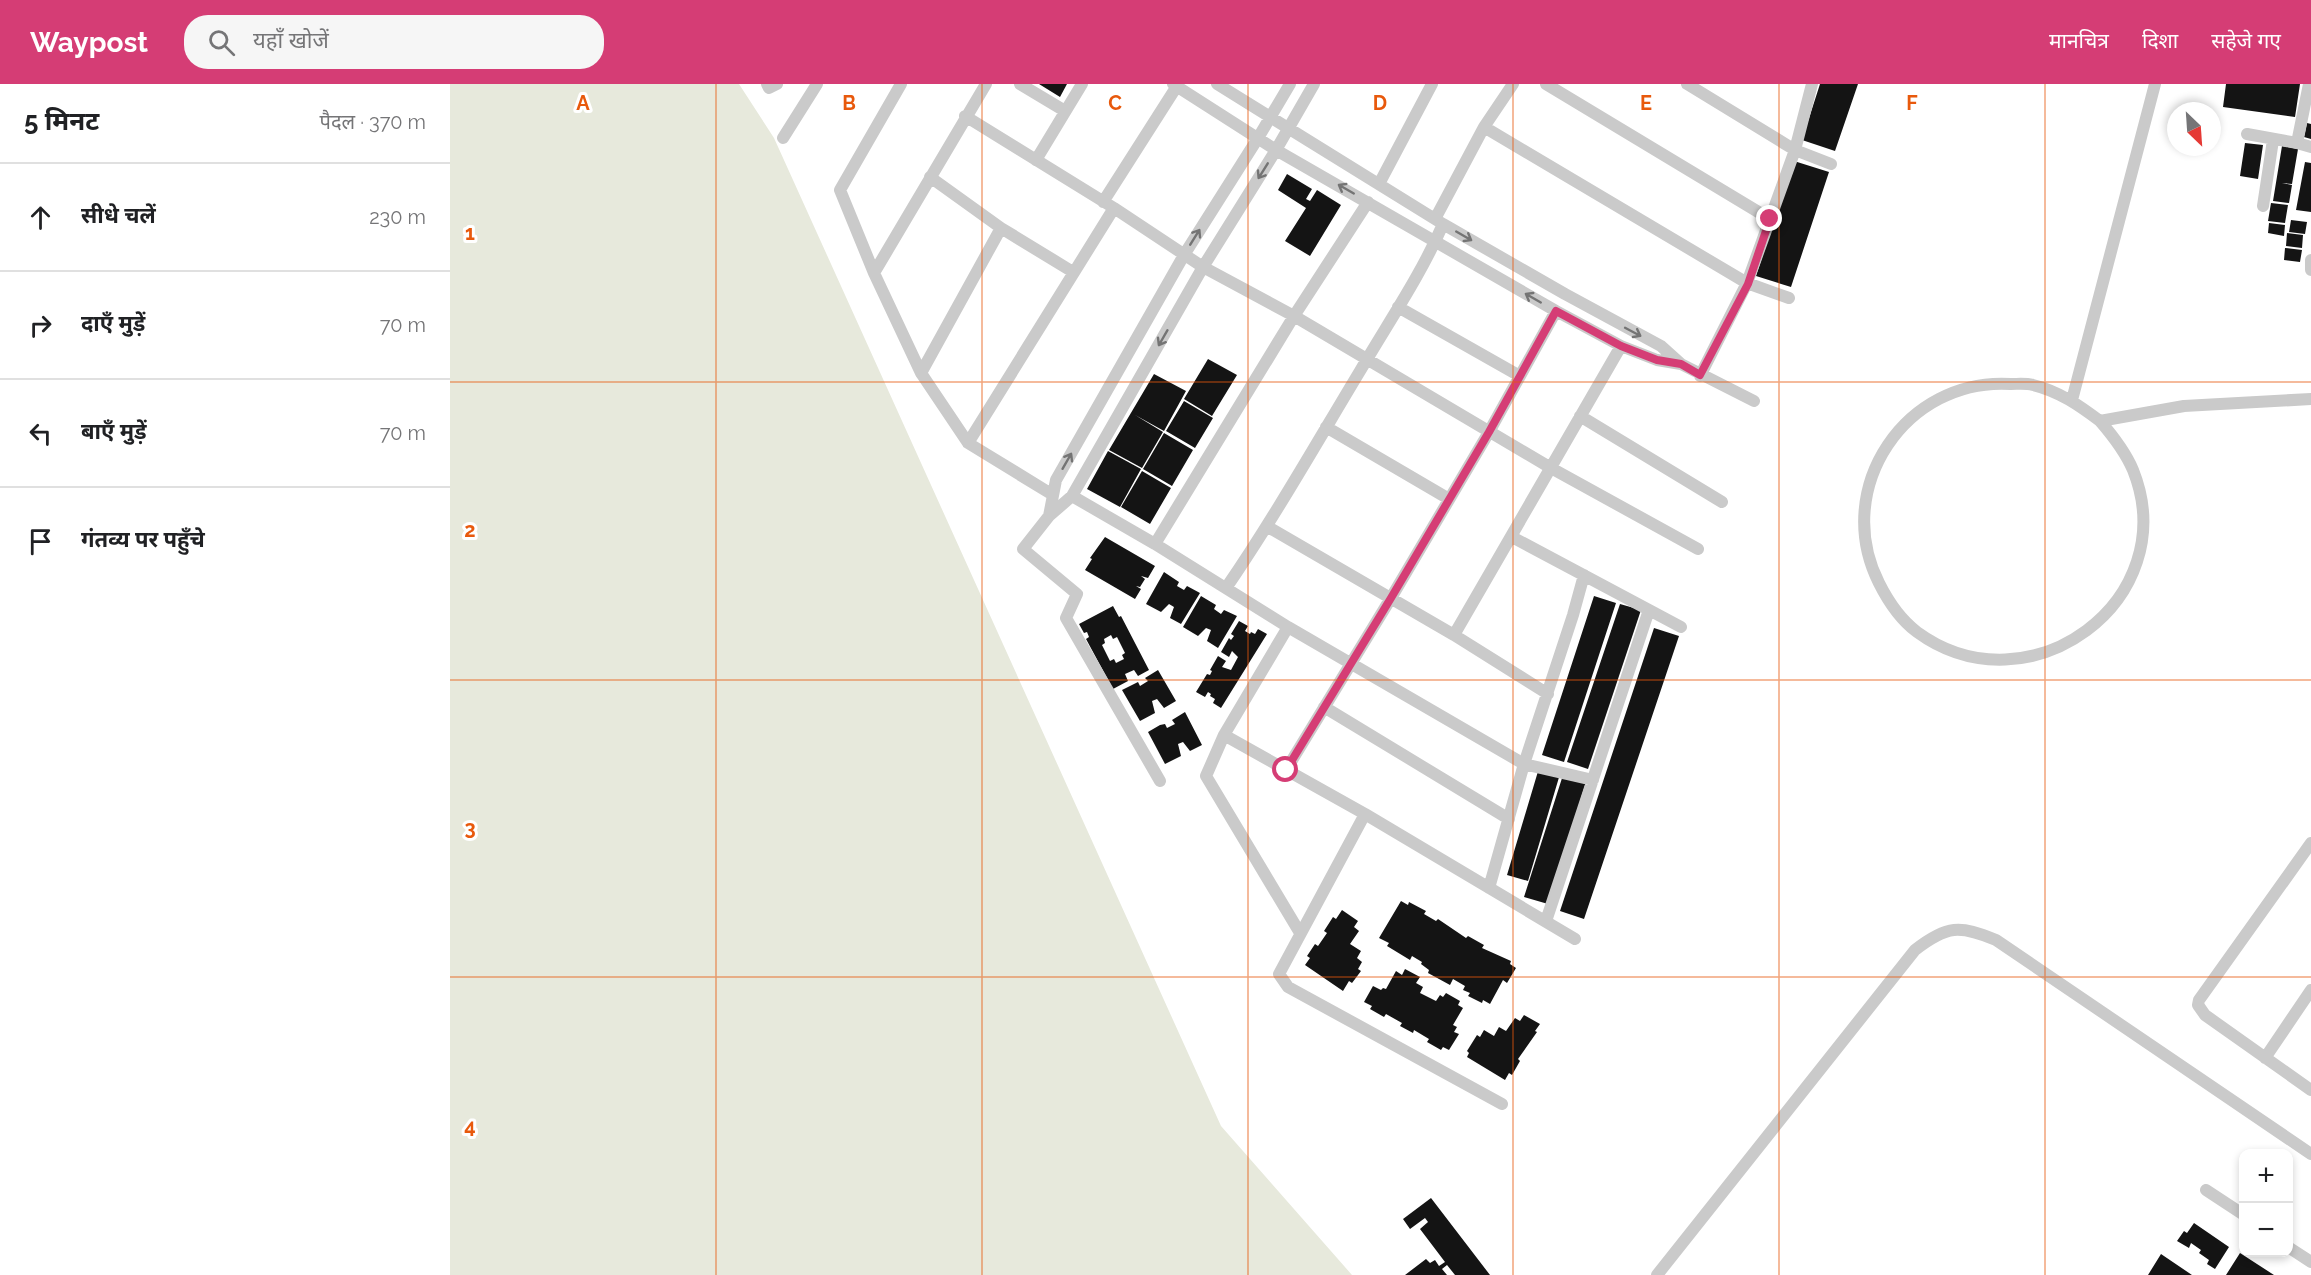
<!DOCTYPE html>
<html lang="hi">
<meta charset="utf-8">
<style>
body{margin:0;font-family:Raleway,"Noto Sans Devanagari",sans-serif;background:#f6f6f6;color:#202124}
.controls{position:absolute;right:18px;bottom:18px;display:grid;overflow:hidden;border-radius:12px;box-shadow:0 3px 9px #0003}
.controls button{width:54px;height:54px;display:grid;place-items:center;padding:0;border:0;border-bottom:2px solid #e0e0e0;background:#fff;color:#202124;font:30px sans-serif}
.compass{position:absolute;left:1717px;top:18px;width:54px;height:54px;border-radius:50%;background:#fff;box-shadow:0 3px 9px #0003;rotate:155deg}
.stop{position:absolute;width:18px;height:18px;margin:-14px;border:4px solid #d53d75;border-radius:50%;background:#fff}
.stop.end{background:#d53d75;border-color:#fff;box-shadow:0 2px 6px #0008}
.list{margin:0;padding:0;list-style:none}
h2{display:flex;justify-content:space-between;align-items:center;height:78px;margin:0;padding:0 24px;font-size:26px}
h2 small{font-size:20px;font-weight:400;color:#757577}
.list li{display:grid;grid-template-columns:39px 1fr auto;gap:18px;align-items:center;box-sizing:border-box;height:108px;padding:0 24px;border-top:2px solid #e0e0e0}
.list b{display:block;font-size:22px;white-space:nowrap}
.list em{font-size:20px;font-style:normal;color:#757577}
.icon{flex:none;width:33px;height:33px;fill:none;stroke:currentColor;stroke-width:2;stroke-linecap:round;stroke-linejoin:round}
.map{position:relative;flex:none;width:1861px;height:1191px;overflow:hidden}
header{display:flex;align-items:center;gap:36px;box-sizing:border-box;height:84px;padding:0 30px;background:#d53d75;color:#fff}
header strong{font-size:28px}
nav{display:flex;gap:33px;margin-inline-start:auto;font-size:21px}
.search{width:420px;height:54px;background:#f6f6f6;display:flex;align-items:center;gap:15px;box-sizing:border-box;padding:0 21px;border-radius:24px;color:#757577;font-size:22px}
main{display:flex}
aside{flex:1;background:#fff}
.map>svg:first-child{display:block}
.green{fill:#e7e9dc}
.building{fill:#141414;fill-rule:evenodd}
.lines{fill:none;stroke-linecap:round;stroke-linejoin:round}
.street{stroke:#cacaca;stroke-width:12}
.oneway{stroke:#747474}
.route{stroke:#d53d75;stroke-width:8}
.grid{fill:none;stroke:#e8590c;stroke-width:1.5;stroke-opacity:0.55}
.grid-label{font-size:20px;text-anchor:middle;font-weight:bold;fill:#e8590c;stroke:#fff;stroke-width:6;stroke-linejoin:round;paint-order:stroke}
</style>
<header>
<strong>Waypost</strong>
<div class="search"><svg class="icon" aria-label="search" viewBox="0 0 24 24"><circle cx="10" cy="10" r="6"/><path d="M15 15l6 6"/></svg>यहाँ खोजें</div>
<nav><a>मानचित्र</a><a>दिशा</a><a>सहेजे गए</a></nav>
</header>
<main>
<aside>
<h2>5 मिनट<small>पैदल · 370 m</small></h2>
<ul class="list">
<li><svg class="icon" aria-label="ahead" viewBox="0 0 24 24"><path d="M12 20V5M6 11l6-6 6 6"/></svg><div><b>सीधे चलें</b></div><em>230 m</em></li>
<li><svg class="icon" aria-label="right" viewBox="0 0 24 24"><path d="M7 20v-9h11M14 6l5 5-5 5"/></svg><div><b>दाएँ मुड़ें</b></div><em>70 m</em></li>
<li><svg class="icon" aria-label="left" viewBox="0 0 24 24"><path d="M17 20v-9H6M10 6l-5 5 5 5"/></svg><div><b>बाएँ मुड़ें</b></div><em>70 m</em></li>
<li><svg class="icon" aria-label="arrive" viewBox="0 0 24 24"><path d="M6 21V4h12l-3 4 3 4H6"/></svg><div><b>गंतव्य पर पहुँचे</b></div></li>
</ul>
</aside>
<div class="map">
<svg width="1861" height="1191" viewBox="0 0 1861 1191">
<rect width="100%" height="100%" fill="#fff"/>
<path class="green" d="M0 0H289L324 54 771 1042 902 1191H0Z"/>
<path class="building" d="M589 0H617L610 13Z
M1370 0H1408L1385 67 1352 56Z
M1776 0H1850L1845 33 1773 23Z
M1857 39 1861 40V55L1854 53Z
M1795 59 1813 61 1808 95 1790 92Z
M1832 62 1848 65 1842 100 1832 99 1842 101 1839 119 1823 117Z
M1344 77 1379 88 1341 203 1306 192Z
M1855 78 1861 79V128L1846 126Z
M837 90 862 105 856 115 860 117 867 106 891 121 860 172 835 157 856 124 828 106Z
M1821 119 1838 121 1835 139 1818 137Z
M1841 136 1857 138 1855 150 1839 148Z
M1819 139 1835 141 1834 152 1818 149Z
M1837 149 1853 151 1852 164 1836 162Z
M1835 164 1852 166 1850 178 1834 176Z
M758 275 787 291 762 332 734 315Z
M704 290 736 307 714 347 685 331 713 348 692 384 659 366Z
M734 317 763 334 745 364 716 347Z
M714 349 743 366 722 402 693 385Z
M658 367 691 385 670 423 637 405Z
M692 387 721 404 700 440 671 423Z
M655 453 705 482 698 494 691 492 695 495 690 503 686 502 691 505 685 515 635 486 642 475 640 474Z
M714 488 729 498 727 502 734 506 737 502 750 509 731 540 720 534 724 523 719 520 711 528 696 520Z
M751 512 766 521 764 525 771 530 774 526 787 532 768 564 757 557 761 546 756 544 748 552 733 543Z
M1144 512 1166 519 1114 678 1092 671Z
M1170 520 1191 526 1138 685 1117 678Z
M663 522 669 533 671 532 699 586 688 592 684 586 675 590 678 597 663 605 636 555 639 553 637 548 634 549 629 540ZM661 551 663 555 667 553 675 569 672 571 674 575 666 579 664 575 660 577 652 561 655 559 654 555Z
M789 537 798 542 795 547 800 550 801 548 805 550 808 545 817 550 771 624 763 619 765 615 760 612 761 610 758 608 755 613 746 608 757 590 760 591 762 587 760 586 768 572 776 577 772 583 781 586 788 573 782 567 779 573 771 568 779 554 781 556 784 552 781 550Z
M1204 544 1229 552 1134 835 1110 827Z
M708 586 726 617 714 624 707 615 702 617 705 629 690 637 672 606 688 598 690 602 698 597 695 594Z
M735 628 752 661 740 667 733 658 728 660 731 672 715 680 698 648 710 641 715 640 717 644 725 640 722 636Z
M1089 684 1110 690 1078 797 1057 791Z
M1113 691 1136 698 1098 820 1074 813Z
M951 817 958 821 959 818 976 827 974 830 986 837 988 835 1016 854 1018 852 1034 861 1032 864 1061 877 1060 880 1066 884 1057 899 1053 896 1040 920 1033 916 1032 919 1018 912 1020 909 1013 906 1015 902 1003 895 1000 901 978 889 979 886 971 880 972 878 962 872 960 876 937 862 939 859 929 854Z
M892 826 908 837 904 843 909 847 900 860 911 867 907 874 912 878 908 885 911 887 902 899 899 897 893 907 855 881 860 874 857 872 865 860 868 862 877 849 874 847 883 833 886 835Z
M955 885 970 893 966 899 973 903 970 909 986 917 990 911 993 913 996 909 1010 917 1008 921 1013 924 1003 941 1007 943 1004 948 1009 950 999 966 993 963 991 966 977 958 979 955 964 946 963 949 950 942 952 939 936 930 934 933 920 925 922 922 914 918 923 902 931 906 933 904 936 905 946 887 952 891Z
M1074 931 1090 940 1085 947 1087 948 1068 975 1070 977 1062 991 1059 989 1055 996 1017 973 1019 969 1017 967 1027 951 1030 953 1034 946 1044 952 1049 943 1056 947 1065 934 1070 937Z
M981 1114 1040 1191H1005L997 1181 992 1185 997 1191H955L976 1175 980 1179 985 1176 989 1182 995 1178 970 1145 978 1138 975 1134 960 1145 953 1135Z
M1744 1139 1779 1163 1765 1185 1757 1180 1759 1176 1749 1169 1751 1166 1741 1159 1739 1164 1727 1157 1734 1147 1737 1149Z
M1790 1169 1824 1191H1776Z
M1711 1170 1742 1191H1698Z"/>
<g class="lines">
<path class="street" d="M317 0 319 4 327 0
M451 0 390 106 424 189 471 289 518 359 664 124
M570 0 615 27
M723 0 826 66 1106 227 1171 262 1207 276 1231 280
M767 0 993 140 1115 210 1211 262 1231 280 1304 317
M1096 0 1320 135
M1237 0 1345 66 1381 80
M515 32 664 124 753 183 844 232 1101 384 1248 465
M1034 43 1297 199 1339 214
M1797 50 1847 59 1859 0
M333 54 367 0
M1847 59 1861 63
M586 76 632 0
M480 93 551 144 623 188
M929 100 982 0
M653 118 727 2
M1813 122 1823 56
M985 135 1034 43 1063 0
M1861 176V186
M424 189 536 0
M948 223 1068 291
M471 289 551 144
M1250 292 1297 199 1345 66 1362 0
M1622 316 1705 0
M1130 332 1272 418
M1650 337C1663 352 1675 367 1683 386 1735 516 1579 630 1467 548 1451 536 1438 517 1429 499 1381 404 1456 293 1561 300 1568 300 1576 299 1583 301 1609 307 1630 322 1650 337L1734 322 1861 315
M876 343 999 415
M518 359 603 411
M622 412 705 460 838 543 1074 680 1143 696
M599 432 606 396 734 171 808 54 840 0
M818 443 1004 551 1098 610
M1062 453 1231 543
M705 460 844 232 918 118
M776 504C824 434 866 360 910 287 938 239 971 191 993 140
M838 543 774 651 756 692 850 849
M1004 551 1171 262
M874 623 1059 735
M774 651 915 730 1125 855
M836 686 941 514 1039 348 1106 227
M710 697 616 534 627 510 573 465 599 432 622 412 753 183 826 66 864 0
M915 730 829 890 838 903 1052 1020
M1861 759 1749 916 1748 921 1755 931 1861 1006
M1039 804 1074 680 1123 531 1134 491
M1096 837 1199 526
M1815 974 1861 906
M1756 1106 1794 1131
M1838 1163 1861 1178
M1207 1191 1465 866C1497 841 1510 841 1546 856L1861 1070"/>
</g>
<defs><path id="oneway-shaft" d="M-6 0H5M1.5-3L5.5 0L1.5 3" fill="none" stroke-width="1.6" stroke-linecap="round" stroke-linejoin="round" transform="scale(1.5)"/></defs>
<g class="oneway">
<use href="#oneway-shaft" transform="translate(813 87) rotate(122)"/>
<use href="#oneway-shaft" transform="translate(896 105) rotate(-150)"/>
<use href="#oneway-shaft" transform="translate(1014 152) rotate(30)"/>
<use href="#oneway-shaft" transform="translate(745 153) rotate(-58)"/>
<use href="#oneway-shaft" transform="translate(1083 214) rotate(-150)"/>
<use href="#oneway-shaft" transform="translate(1183 248) rotate(28)"/>
<use href="#oneway-shaft" transform="translate(713 254) rotate(120)"/>
<use href="#oneway-shaft" transform="translate(617 377) rotate(-60)"/>
</g>
<g class="lines">
<path class="route" d="M836 686 941 514 1039 348 1106 227 1171 262 1207 276 1231 280 1250 291 1298 200 1320 135"/>
</g>
<path class="grid" d="M266 0V1191M532 0V1191M798 0V1191M1063 0V1191M1329 0V1191M1595 0V1191M0 298H1861M0 596H1861M0 893H1861"/>
<g class="grid-label">
<text x="133" y="26">A</text>
<text x="399" y="26">B</text>
<text x="665" y="26">C</text>
<text x="930" y="26">D</text>
<text x="1196" y="26">E</text>
<text x="1462" y="26">F</text>
<text x="20" y="156">1</text>
<text x="20" y="453">2</text>
<text x="20" y="751">3</text>
<text x="20" y="1049">4</text>
</g>
</svg>
<div class="controls">
<button>+</button>
<button>−</button>
</div>
<svg class="compass" viewBox="-18 -18 36 36"><path d="M0-13l5 13h-10z" fill="#e53935"/><path d="M0 13l5-13h-10z" fill="#757577"/></svg>
<div class="stop" style="left:836px;top:686px"></div>
<div class="stop end" style="left:1320px;top:135px"></div>
</div>
</main>
